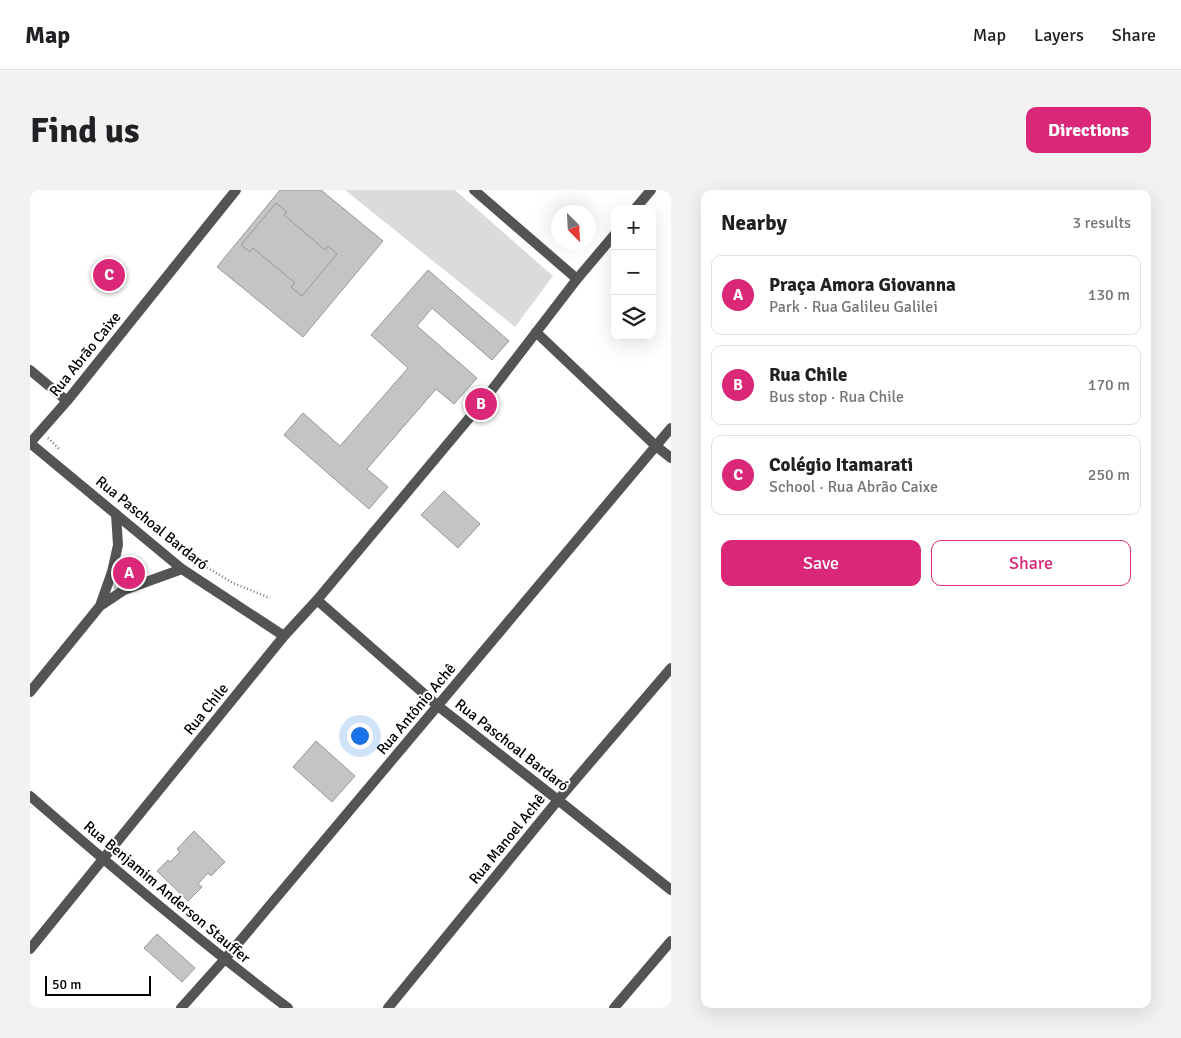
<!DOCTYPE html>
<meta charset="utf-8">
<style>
body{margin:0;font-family:Signika,sans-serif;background:#f2f2f2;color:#202124}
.controls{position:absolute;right:15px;top:15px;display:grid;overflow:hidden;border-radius:10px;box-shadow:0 5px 20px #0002}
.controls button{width:45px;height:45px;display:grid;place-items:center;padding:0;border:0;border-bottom:1px solid #e0e0e0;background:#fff;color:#202124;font:25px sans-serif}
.compass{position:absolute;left:521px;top:15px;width:45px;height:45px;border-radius:50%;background:#fff;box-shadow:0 5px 20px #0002;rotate:156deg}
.scale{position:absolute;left:15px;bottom:12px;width:106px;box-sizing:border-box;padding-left:5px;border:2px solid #000;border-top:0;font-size:14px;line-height:18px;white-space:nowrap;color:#000;-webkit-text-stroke:4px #fff;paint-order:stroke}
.you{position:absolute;left:329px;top:545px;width:18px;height:18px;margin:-12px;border:4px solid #fff;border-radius:50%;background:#1a73e8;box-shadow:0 0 0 8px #1a73e833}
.badge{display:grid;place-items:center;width:32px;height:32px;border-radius:50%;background:#db2777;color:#fff;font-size:16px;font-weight:700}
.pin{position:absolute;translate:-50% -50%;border:2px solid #fff;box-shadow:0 1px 5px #0006}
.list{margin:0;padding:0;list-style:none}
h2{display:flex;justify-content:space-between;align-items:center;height:65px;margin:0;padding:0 20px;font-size:21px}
h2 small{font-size:16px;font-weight:400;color:#757577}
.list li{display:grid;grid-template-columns:32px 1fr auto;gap:15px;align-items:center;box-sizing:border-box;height:80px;margin:0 10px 10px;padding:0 10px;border:1px solid #e0e0e0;border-radius:10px}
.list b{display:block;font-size:19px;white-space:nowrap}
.list p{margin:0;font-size:16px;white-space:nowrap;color:#757577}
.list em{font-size:16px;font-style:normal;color:#757577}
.actions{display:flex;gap:10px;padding:15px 20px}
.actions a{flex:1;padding:11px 0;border:1px solid #db2777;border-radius:10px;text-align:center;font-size:18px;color:#db2777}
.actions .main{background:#db2777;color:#fff}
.icon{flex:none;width:28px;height:28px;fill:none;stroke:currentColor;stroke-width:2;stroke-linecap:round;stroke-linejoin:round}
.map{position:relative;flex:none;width:641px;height:818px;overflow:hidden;border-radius:10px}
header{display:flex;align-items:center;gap:30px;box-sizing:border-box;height:70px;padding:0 25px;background:#fff;border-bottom:1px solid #e0e0e0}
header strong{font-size:24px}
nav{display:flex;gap:28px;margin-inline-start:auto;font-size:18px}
.intro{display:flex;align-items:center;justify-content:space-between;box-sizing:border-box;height:120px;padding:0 30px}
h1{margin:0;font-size:35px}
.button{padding:12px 22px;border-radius:10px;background:#db2777;color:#fff;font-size:18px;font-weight:700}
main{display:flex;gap:30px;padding:0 30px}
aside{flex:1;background:#fff;border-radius:10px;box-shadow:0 5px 20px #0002}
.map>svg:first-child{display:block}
.green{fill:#dbdbdb}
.building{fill:#c4c4c4;stroke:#989898}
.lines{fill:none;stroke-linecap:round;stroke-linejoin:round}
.path{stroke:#767676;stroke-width:2.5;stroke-dasharray:1 2.5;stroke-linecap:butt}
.minor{stroke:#545454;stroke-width:10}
.labels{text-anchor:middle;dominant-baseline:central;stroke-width:4;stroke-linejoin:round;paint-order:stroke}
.street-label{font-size:15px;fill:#000;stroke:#fff}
</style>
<header>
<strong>Map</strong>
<nav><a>Map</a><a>Layers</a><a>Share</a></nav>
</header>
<div class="intro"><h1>Find us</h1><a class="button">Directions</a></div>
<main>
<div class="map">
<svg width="641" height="818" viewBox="0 0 641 818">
<rect width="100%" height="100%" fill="#fff"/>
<path class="green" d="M315 0H425L523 86 485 137Z
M103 366 110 369 114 377 110 385 86 401 83 398C87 383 88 373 103 366Z"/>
<path class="building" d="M250 0H291L353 51 273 147 187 77Z
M246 13 257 22 254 25 295 60 298 56 307 64 272 106 261 97 265 93 223 58 220 62 211 55Z
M398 80 479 151 462 170 402 118 387 136 447 188 424 214 406 199 337 279 358 297 339 319 254 245 273 223 310 256 378 178 341 145Z
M414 301 450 334 428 358 391 325Z
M286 551 325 586 302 612 263 577Z
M164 641 195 672 181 686 178 683 168 694 172 697 158 711 127 681 138 670 140 672 150 662 147 659Z
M127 744 165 778 152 792 114 758Z"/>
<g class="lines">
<path class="path" d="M18 248 30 260
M153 363 203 393 240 408"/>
<path class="minor" d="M444 0 547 89
M605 19 621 0
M506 142 626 256 641 268
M0 180 37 211
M0 253 37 211 206 0
M0 253 152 379 254 446
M287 410 408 516 528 610 641 700
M70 416 82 382 88 355 86 324
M0 502 70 416 94 400 152 379
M0 606C84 679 169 751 258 818
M0 759 254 446 287 410 451 214 547 89 585 44
M151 818 194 770 641 238
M358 818 528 610 641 478
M584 818 641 751"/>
</g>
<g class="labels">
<g class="street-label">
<text transform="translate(55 164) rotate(-51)">Rua Abrão Caixe</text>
<text transform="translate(122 333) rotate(39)">Rua Paschoal Bardaró</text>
<text transform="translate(176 519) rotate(-51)">Rua Chile</text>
<text transform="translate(386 519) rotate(-50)">Rua Antônio Achê</text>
<text transform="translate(482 555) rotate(38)">Rua Paschoal Bardaró</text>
<text transform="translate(477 649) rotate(-51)">Rua Manoel Achê</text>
<text transform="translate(137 702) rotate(40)">Rua Benjamim Anderson Stauffer</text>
</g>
</g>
</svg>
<div class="controls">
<button>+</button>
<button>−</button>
<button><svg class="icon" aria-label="layers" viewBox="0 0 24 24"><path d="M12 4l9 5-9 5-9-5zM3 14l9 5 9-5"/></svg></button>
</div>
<svg class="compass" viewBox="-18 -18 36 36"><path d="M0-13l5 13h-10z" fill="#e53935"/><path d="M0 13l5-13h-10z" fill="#757577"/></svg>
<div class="scale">50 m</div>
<div class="you"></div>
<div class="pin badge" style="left:99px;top:383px">A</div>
<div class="pin badge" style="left:451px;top:214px">B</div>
<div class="pin badge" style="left:79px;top:85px">C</div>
</div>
<aside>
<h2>Nearby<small>3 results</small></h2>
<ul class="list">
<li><span class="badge">A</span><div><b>Praça Amora Giovanna</b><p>Park · Rua Galileu Galilei</p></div><em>130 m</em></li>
<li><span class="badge">B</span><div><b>Rua Chile</b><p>Bus stop · Rua Chile</p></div><em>170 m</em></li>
<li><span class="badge">C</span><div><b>Colégio Itamarati</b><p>School · Rua Abrão Caixe</p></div><em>250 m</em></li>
</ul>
<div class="actions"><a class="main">Save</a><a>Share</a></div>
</aside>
</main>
